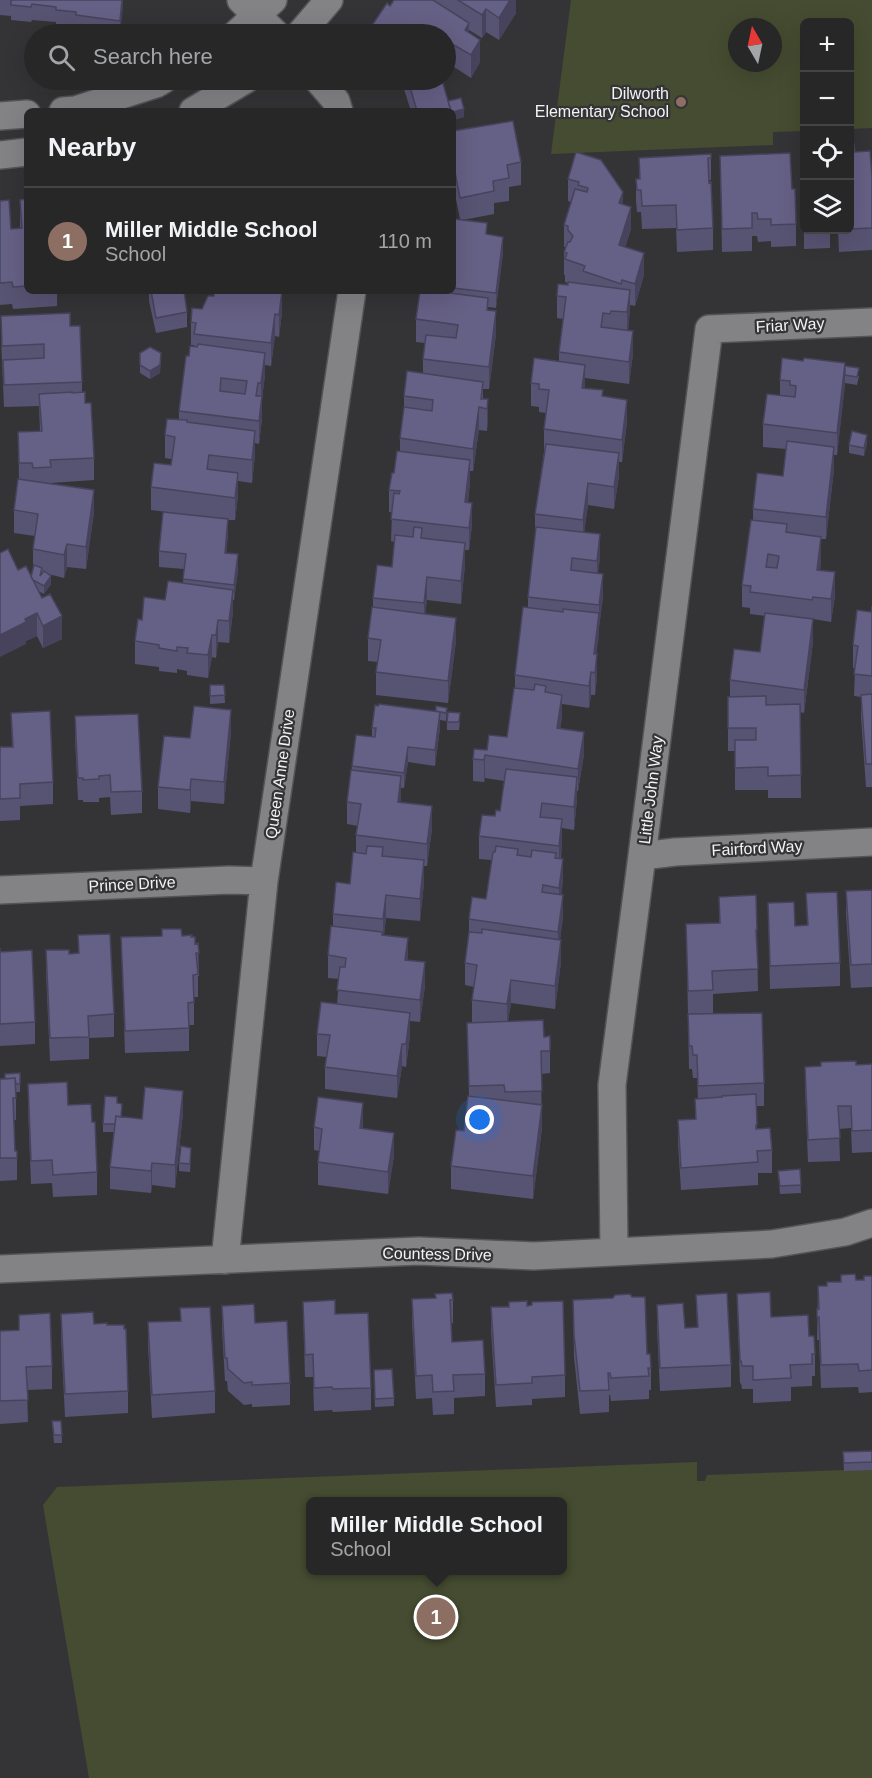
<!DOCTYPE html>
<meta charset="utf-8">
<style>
body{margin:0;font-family:Helvetica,sans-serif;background:#2f2f30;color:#f1f3f6}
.controls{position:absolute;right:18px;top:18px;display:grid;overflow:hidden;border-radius:9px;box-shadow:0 6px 24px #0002}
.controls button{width:54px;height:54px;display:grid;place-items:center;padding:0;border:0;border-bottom:2px solid #434445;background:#272728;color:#f1f3f6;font:30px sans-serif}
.compass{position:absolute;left:728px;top:18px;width:54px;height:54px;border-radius:50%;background:#272728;box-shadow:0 6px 24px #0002;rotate:351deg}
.you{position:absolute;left:480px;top:1120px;width:21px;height:21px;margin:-15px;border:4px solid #fff;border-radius:50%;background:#1a73e8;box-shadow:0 0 0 9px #1a73e833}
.badge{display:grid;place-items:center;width:39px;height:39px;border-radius:50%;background:#56c9e1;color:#fff;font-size:20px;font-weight:700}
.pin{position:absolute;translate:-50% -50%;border:3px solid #fff;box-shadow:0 2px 6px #0006}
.popup{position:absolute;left:306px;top:1497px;width:261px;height:78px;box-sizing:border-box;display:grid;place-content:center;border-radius:9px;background:#272728;filter:drop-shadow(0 2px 4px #0005);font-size:20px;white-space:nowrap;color:#a4a5a8}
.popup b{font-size:22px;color:#f1f3f6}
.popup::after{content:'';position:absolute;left:50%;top:100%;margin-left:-12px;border:12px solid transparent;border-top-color:#272728}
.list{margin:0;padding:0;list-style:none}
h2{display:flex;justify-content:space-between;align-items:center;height:78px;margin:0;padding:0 24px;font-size:26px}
h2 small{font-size:20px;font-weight:400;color:#a4a5a8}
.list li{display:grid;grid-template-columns:39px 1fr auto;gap:18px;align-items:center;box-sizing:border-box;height:108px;padding:0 24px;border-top:2px solid #434445}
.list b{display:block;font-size:22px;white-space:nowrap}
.list p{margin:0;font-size:20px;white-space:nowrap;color:#a4a5a8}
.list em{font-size:20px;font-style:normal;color:#a4a5a8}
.icon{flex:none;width:33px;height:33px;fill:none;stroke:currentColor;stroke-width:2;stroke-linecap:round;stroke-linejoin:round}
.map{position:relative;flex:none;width:872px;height:1778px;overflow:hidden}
.search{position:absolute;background:#272728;box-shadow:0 6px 24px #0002;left:24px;top:24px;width:432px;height:66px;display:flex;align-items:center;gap:15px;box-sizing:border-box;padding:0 21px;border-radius:33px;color:#a4a5a8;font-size:22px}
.panel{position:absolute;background:#272728;box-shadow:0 6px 24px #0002;left:24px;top:108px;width:432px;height:186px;border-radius:9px}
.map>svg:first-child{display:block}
.green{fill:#454c31;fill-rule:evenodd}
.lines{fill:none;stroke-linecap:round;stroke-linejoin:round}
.minor-casing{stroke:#545356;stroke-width:30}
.minor{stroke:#838386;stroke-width:27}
.wall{fill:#575372}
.shaded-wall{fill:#47435d}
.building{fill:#656085;stroke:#47435d;stroke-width:1.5;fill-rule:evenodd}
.education-dot{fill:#8d6e63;stroke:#343436;stroke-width:2}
.labels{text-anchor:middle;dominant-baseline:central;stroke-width:4.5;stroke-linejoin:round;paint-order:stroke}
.poi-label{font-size:16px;fill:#f3f3f4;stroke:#343436;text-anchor:end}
.street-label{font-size:16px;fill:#f3f3f4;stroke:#343436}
</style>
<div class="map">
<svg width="872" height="1778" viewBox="0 0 872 1778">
<rect width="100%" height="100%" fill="#343436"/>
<path class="green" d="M571 0H872V128L850 129V22H804V131L773 132V145L551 154ZM737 27H773V63H737Z
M697 1462V1481H705L707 1475 872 1469V1778H89L43 1505 57 1487ZM310 1502H562V1570H310Z"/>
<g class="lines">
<defs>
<path id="minor" d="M241 0 276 34
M236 34 273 0
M300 34 329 0
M318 80 336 101 339 111
M63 111 75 110 156 84 163 80
M193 111 245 80
M0 116 27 114
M0 155 27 152
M642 856 675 852 872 842
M0 890 229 880 264 881
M614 1251 612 1085 642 856 709 329 872 322
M225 1260 264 881 352 291
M0 1269 419 1251 534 1256 772 1244 845 1232 872 1223"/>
</defs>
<use href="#minor" class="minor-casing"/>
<use href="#minor" class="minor"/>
</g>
<path class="wall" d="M0 0H123L120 34H105L76 31V28L56 25V22L32 20 31 22 11 20V16L0 15Z
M394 0H516V13L499 40 486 32 482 38 469 30V33L480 62 471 78 454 67 443 84 448 101 464 117 453 120V111H411L401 80H446V34H371L373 24 390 6Z
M453 131 521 162V185L509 187V201L494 203V214L463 220 487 235 503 252 496 308 488 307V310L496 334 489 389H483V399H488L487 431 479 430 473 471H470V482L468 503 472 525 469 550H465V565L461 604 427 600 425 614 456 641 448 703 376 695V672L378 662 368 661V638L373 608V598L392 567 395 542 391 541 392 512H389V490L400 452V438L404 411V396L423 373V359L425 343 416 342V319L420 291H453V231L460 219 453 184Z
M849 145 872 177V250L839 252 838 230H849Z
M576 152 623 204 631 229 625 247 644 275 635 306 630 305 628 331 633 354 629 384 585 378V388L603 396 627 422 622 462H619V475L614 509 588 505 584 533 600 557 598 574 603 597 599 627 596 654 597 677 595 695H591L589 708 562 704V717L560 729 584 754 578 791H577V799L574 830 562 828V842L561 858 563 881 561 895 563 917 560 940 561 962 555 1009 511 1003 508 1021 544 1037 550 1036V1073L541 1074 542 1128 533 1199 451 1189V1166L464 1131 469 1096 467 1023 472 1022V1000L474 987 465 985V963L469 934V919L486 899 492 860 479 859V836L495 816 500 811 504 781 485 778 484 782 473 781V759L507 737 515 688V675L528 608V597L535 534V514L544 452V429L546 413 539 412V407L531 406V383L559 362V352L563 319 557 318V296L568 285V283L565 282V275H564V252L566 247H564V225L571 202 568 201V179Z
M801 153H804V230H830V248L804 249V210H802Z
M711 154V180H709L713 228V250L677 252 676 228 642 229 641 212H637L636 201V179H639V158Z
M720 156 792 189 796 224V246L771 247V241L758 242 757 236H752V251L722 252Z
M27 199V291H57V306L13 309 12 304 0 305V201L11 229 20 228V200Z
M70 291H90L70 294Z
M149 291H184L187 312V327L156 333 149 301Z
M202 309 282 312 279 337 275 336 271 366 265 365V375L262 399V419L259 444 255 443V454L252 483 238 481V496L235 520H228V535L226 553 238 570 234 600H233V612L229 643 218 642 216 658 212 657 208 678 187 675V671L177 669V673L159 671V667L135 664V641L142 620 165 600 183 583 184 569 159 567V551L222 519 151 510V487L171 465V459L165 458V435L179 420V411L189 356 194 346V345H191V322Z
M1 316 70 326 82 382V393L94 458V480L51 483V484L94 512 86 569 67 567 64 578 48 574 51 584 44 594 38 591 62 639 43 648 37 636 26 641V644L18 570 31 577 33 570V549L35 536 14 533V510L19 480 18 432 40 431 39 406 4 407 1 338Z
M140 353H161L160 373 150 379 140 373Z
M845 366 859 376 857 385 845 383 837 455H834V469L826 539H821V559L820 570 835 595 831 622 813 619V642L804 713 800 712 801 798H768V790H735V751H728V719L730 697V680L760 652 765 616 750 614V608L742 607V585L753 520V509L783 476 786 449 763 447V424L780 395V380Z
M867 443 864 456 849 453V445Z
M872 606V787H866L861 717V697L854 696 855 668H853V645L871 612Z
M210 685H224L225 703 210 704Z
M378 706 436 712 447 708 446 721 440 720V728L435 766 408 762 404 788H401L400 803 432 829 427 866H424V883L420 921 386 918 384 935 408 960 425 985 420 1022 410 1021V1036L406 1067 402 1066 397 1098 325 1089V1067L327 1057 317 1056V1034L337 1004 339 979 328 978V955L333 926V914L350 884 356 852V835L358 826 347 824V802L352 766 372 737V728Z
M11 713 53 782V804L20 806V820L0 821V747H12Z
M75 716 142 791V813L111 815 110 797 99 798V802H83V800H78L75 738Z
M460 721 459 730H447V722Z
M231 732 224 804 191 801 190 813 158 809V787L190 738Z
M872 890V987L851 988 846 914V891Z
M806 893 840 963V986L770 989 768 903 795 926 807 925Z
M719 897 757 930 758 991 713 994V1013L688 1014 686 924 719 923Z
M78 935 114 1014V1037L89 1038V1059L50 1061 46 973V950L69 954 78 953Z
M182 936 191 937 195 944 198 943 199 976H198V997H194V1025H189V1051L125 1053 121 937Z
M0 948V952L35 1022V1044L0 1046Z
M688 1014 764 1083V1106H756L757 1129 772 1150V1173H758V1185L681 1190 678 1143V1120L695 1119V1099H698L697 1078H693L692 1069H689Z
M872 1064V1152L852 1153 851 1128 839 1129 840 1161 808 1162 805 1089V1067Z
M20 1073V1092H16V1120H14L15 1151H17V1180L0 1181V1079H5Z
M28 1084 68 1105 97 1172V1195L53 1197 52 1183 31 1184 28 1107Z
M117 1103 121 1117 142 1119 183 1113 175 1188 152 1185 151 1193 110 1189V1167L114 1132H103V1124Z
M363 1126V1129L394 1155 388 1194 318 1185V1162L319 1151 314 1150V1127Z
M191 1156 190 1172 179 1171V1163Z
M800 1169 801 1193 780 1194 778 1171Z
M872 1276V1392L859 1393 858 1387 821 1388 819 1340H817L818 1286H827L856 1280H864Z
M435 1294 453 1300V1323H451L452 1342 485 1374V1396L454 1398V1414L433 1415 432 1398 416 1399 412 1321V1299L435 1298Z
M737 1294 771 1317 809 1336 815 1354V1376H812V1386L791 1387V1401L753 1403V1389H742L741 1383 740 1384Z
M696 1295 731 1365V1387L660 1391 657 1327V1305L685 1328 697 1327Z
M573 1300 647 1354 651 1368V1390H649V1399L611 1401 610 1395H609V1412L580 1414 574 1357Z
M303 1302 335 1314 371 1388V1410L333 1412 332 1410 314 1411 313 1377H305Z
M222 1306 255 1323 290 1383V1405L252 1407V1404L244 1405 228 1391 227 1381H225L222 1329Z
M527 1306 565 1375V1397L532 1399V1405L496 1407 491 1330V1307Z
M61 1314 94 1324 107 1325 128 1391V1413L65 1417 61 1336Z
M19 1315 52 1366V1389L27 1390 28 1422 0 1424V1331L19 1330Z
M148 1322 215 1391V1413L152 1418 148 1345Z
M374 1370 394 1398V1406L375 1407Z
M52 1421H61L62 1443H54Z
M872 1451V1470L844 1471 843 1452Z"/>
<path class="shaded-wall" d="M122 0H123V7L120 34V21Z
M510 0H516V13L499 40V18Z
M486 9V32L482 38V15Z
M469 23V46L465 52V30Z
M480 40V62L471 78V55Z
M454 45V67L442 86V80H446V58Z
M464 109V117L453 120V112Z
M623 192V214L619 203Z
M631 207V229L619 268V245Z
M503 237V252L496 308V293Z
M644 253V275L635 306V284Z
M630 290V313L627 335V312Z
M282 291V312L279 337V315Z
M496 311V334L489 389V367Z
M275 314V336L271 366V343Z
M633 331V354L629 384V362Z
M265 353V375L262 399V419L259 444V421L261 404V383Z
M845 363V385L837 455V433Z
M160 365V373L150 379V371Z
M585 365V387L582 410V388Z
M488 399V422L487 431V409Z
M627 400V422L622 462V440Z
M479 407V430L473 471V449Z
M255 431V454L252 483V460Z
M867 435V443L864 456V448Z
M834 447V469L826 539V517Z
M619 453V475L614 509V487Z
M470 460V482L465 525V502Z
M238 473V496L235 520V498Z
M588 483V505L583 542V520Z
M94 490V512L86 569V547Z
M472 503V525L469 550V528Z
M228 519V535L225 568V553Z
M600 534V557L597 583V561Z
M821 537V559L817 592V570Z
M465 543V565L461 604V581Z
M67 544V567L64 578V555Z
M238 554V570L234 600V585Z
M835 572V595L831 622V599Z
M603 574V597L599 628V605Z
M51 576V584L44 594V586Z
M427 577V600L424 626V603Z
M233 590V612L229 643V621Z
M37 613V636L26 641V644L0 657V635L25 619Z
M599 613V636L594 673V654Z
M62 616V639L43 648V626Z
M456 618V641L448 703V681Z
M813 619V642L804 713V690Z
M218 620V642L216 658V635Z
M212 635V657L208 678V655Z
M597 654V677L595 695V673Z
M591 672V695L589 708V686Z
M562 695V717L557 751V728Z
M231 710V732L224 804V782Z
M440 712V728L435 766V750Z
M584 732V754L578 791V769Z
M408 747V762L404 788V773Z
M485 755V778L484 782V760Z
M401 776V798L398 825V802Z
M577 777V799L574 830V807Z
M191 779V801L190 813V790Z
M432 806V829L427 866V844Z
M562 819V842L559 869V846Z
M563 859V881L559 910V888Z
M424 860V883L420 921V899Z
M386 895V918L383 942V919Z
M563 895V917L558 954V932Z
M408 938V961L405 960Z
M561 940V962L555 1009V986Z
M425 962V985L420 1022V1000Z
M511 980V1003L507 1026V1004Z
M410 1013V1036L406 1067V1044Z
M402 1044V1066L397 1098V1076Z
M183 1091V1113L175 1188V1165Z
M363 1103V1126L360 1151V1128Z
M542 1105V1128L533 1199V1176Z
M394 1133V1155L388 1194V1172Z
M152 1163V1185L151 1193V1171Z"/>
<path class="building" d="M10 0H122L120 21 76 15V12L56 10V7L32 4 31 7 11 5V0Z
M394 0H433L469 23 465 30 480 40 471 55 454 45 446 58V34H376L371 32 375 26 373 24 387 3 390 6Z
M458 0H510L499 18 486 9 482 15Z
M408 80H442L451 111H417Z
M461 98 464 109 453 112V111H451L448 101Z
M513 121 521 162 507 165 509 178 493 181 494 191 460 198 453 162V131Z
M854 144 855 152 870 151 872 177V228L849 229V145Z
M576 152 601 160 623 192 619 203 631 207 619 245 644 253 635 284 622 280 621 284 583 271 585 266 565 259 567 253 564 252 568 242H570L573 236 568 230V226L564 225 575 189 587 192 588 188 578 185 579 182 568 179Z
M790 153 792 189H795L796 224 771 225V219H758L757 213H752V228L722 229 720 156Z
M801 153H804V227V188H802V182H804Z
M711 154V158H708L709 183 711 182 713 228 677 230 676 205 642 206 641 190H637L636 179H640L639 158Z
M27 199V286L13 287 12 282 0 283V201L9 200 11 229 22 228 20 200Z
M454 219 487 223 486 234 503 237 496 293 453 288V231Z
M568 282 630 290 627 312 611 311 610 314 603 313 601 327 633 331 629 362 559 352 566 297 557 296 558 284 568 285Z
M151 291H184L187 312 156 318Z
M214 291H282L279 315 275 314 271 343 194 334 196 323 191 322 192 308 202 309 208 296H214Z
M420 291H434L488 298 487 310 496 311 489 367 423 359 426 335 456 338 458 325 416 319Z
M70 313V326H80L82 382 4 385 3 360 44 358V344L2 346 1 316Z
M198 344 265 353 261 383H258L256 396H262L259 421 179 411 186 356H189L190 346 197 347ZM221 378 247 381 245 394 220 391Z
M150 347 161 353 160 365 150 371 140 365V353Z
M534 358 585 365 582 388 603 390 602 396 627 400 622 440 544 429 549 390 539 389V384L531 383Z
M782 358 803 361 804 358 845 363 837 433 763 424 767 394 795 397 796 386 790 385V381L780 380Z
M845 366 859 368 857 377 845 375Z
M407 371 483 382 481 399H488L487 409 479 407 473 449 400 438 404 407 432 411 433 400 404 396Z
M72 392V393L85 392V403H91L94 458 50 460 51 467 33 468 32 463H19L18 432 42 431 39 394Z
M167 419 187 420V422L255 431 252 460 209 455 207 469 238 473 235 498 151 487 154 463 171 465 175 437 165 435Z
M852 431 867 435 864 448 849 445Z
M787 441 834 447 826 517 753 509 757 473 783 476Z
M546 444 619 453 614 487 588 483 583 520 535 514Z
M397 451 470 460 465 502 472 503 469 528 391 519 394 493 399 494 400 491 389 490 392 473H394Z
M18 479 94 490 86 547 67 544 64 555 33 549 38 514 14 510Z
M163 512 228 519 225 553 238 554 234 585 183 579 186 554 159 551Z
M751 520 787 524 786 532 821 537 817 570 835 572 831 599 813 597 812 600 750 592 751 586 742 585ZM768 554 779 556 777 568 766 567Z
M414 527 422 528 421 538 465 543 461 581 427 577 424 603 373 598 377 565 392 567 395 535 413 537Z
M536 527 600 534 597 561 572 558 571 570 603 574 599 605 528 597Z
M8 549 18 570 26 566 42 598 50 594 62 616 43 626 37 613 25 619 26 622 0 635V553Z
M34 565 42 568 40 576 44 571 51 576 44 586 33 580 31 577Z
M168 581 233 590 229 621 218 620 216 635H212L208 655 187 653 188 648 177 647V651L159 648V645L135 641 138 619 142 620 144 597 165 600Z
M872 606V676L854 674 858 646 853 645 857 610 871 612Z
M372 607 456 618 448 681 376 672 381 640 368 638Z
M523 607 563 612V609L599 613 594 654H597L595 673 591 672 589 686 515 675Z
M765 613 813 619 804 690 730 680 734 649 760 652Z
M535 684 546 686 545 692 562 695 557 728 584 732 578 769 485 755 484 760 473 759 474 749 487 750 489 735 507 737 514 688 534 690Z
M210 685H224L225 695 210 696Z
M872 694V764H866L861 695Z
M766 696V705L800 704 801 775 768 776V767L735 768V740H756V728H728V697Z
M379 704 440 712 435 750 408 747 404 773 352 766 356 735 375 737 376 728H372L375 705 378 706Z
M194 706 231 710 224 782 191 779 190 790 158 787 164 736 190 738Z
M436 706 447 708 446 713 436 711Z
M50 711 53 782 20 784V798L0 799V747H13L11 713Z
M448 712 460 713 459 722H447Z
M138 714 142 791 111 792 110 775 99 776V779L83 780V778H78L75 716Z
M506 769 577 777 574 807 542 803 540 817 562 819 559 846 479 836 482 815 495 816 496 810 500 811Z
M351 770 401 776 398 802 432 806 427 844 356 835 361 804 347 802Z
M367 846 383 847 382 856 424 860 420 899 386 895 383 919 333 914 336 882 350 884 353 852 366 854Z
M496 846 518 849 517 855 531 857 532 850 556 853 555 858 563 859 559 888 543 885 542 892 563 895 558 932 469 919 472 897 486 899 493 852H495Z
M872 890V964L851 965 846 891Z
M837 892 840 963 770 966 768 903 794 902 795 926 808 925 806 893Z
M756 895 757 930H756L758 969 712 971 713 990 688 991 686 924 720 923 719 897Z
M331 926 382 932V935L408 938 405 960 425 962 420 1000 337 990 340 967H345L346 958 328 955Z
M162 929H181L182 936 192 935 191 937H195V944L198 943 199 953H196L198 974 193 975 194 1002 188 1003 189 1028 125 1031 121 937 162 936Z
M482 929 561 940 555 986 511 980 507 1004 472 1000 477 965 465 963 469 932 482 933Z
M110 934 114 1014 88 1016 89 1037 50 1038 46 950H69V954L79 953 78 935Z
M0 948V952L32 950 35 1022 0 1024Z
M321 1002 410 1013 406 1044H402L397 1076 325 1067 330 1035 317 1034Z
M762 1013 764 1083 698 1086 697 1055H693L692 1046H689L688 1014Z
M543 1020 544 1037 550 1036V1051H541L542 1091 505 1092 504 1085 469 1086 467 1023Z
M856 1061V1065L872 1064V1130L852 1131 851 1106H838L840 1138 808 1140 805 1067 821 1066V1062Z
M20 1073V1084H16L15 1078 5 1079V1074Z
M15 1078 16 1098H13L15 1151H17V1158H0V1079Z
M67 1082 68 1105 91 1104 92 1122H95L97 1172 53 1175 52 1160 31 1161 28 1084Z
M145 1087 183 1091 175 1165 152 1163 151 1171 110 1167 116 1116 142 1119Z
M756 1094 757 1125H756V1129L770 1128 772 1150 757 1151 758 1162 681 1168 678 1120 696 1119 695 1099 722 1097V1096Z
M105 1096 117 1097V1103L122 1104 121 1117 116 1116 115 1124H103Z
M468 1096 542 1105 533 1176 451 1166 456 1130 464 1131Z
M318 1097 363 1103 360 1128 394 1133 388 1172 318 1162 322 1129 314 1127Z
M181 1146 191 1148 190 1164 179 1163Z
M800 1169 801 1185 780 1186 778 1171Z
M855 1274 856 1280H864V1276H872V1370L859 1371 858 1364 821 1365 819 1317H817V1309H819L818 1286H827V1282H841V1275Z
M770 1292 771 1317 808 1315 809 1336H814L815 1354H812V1364L790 1365 791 1378 753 1380V1366H742L741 1361H740L737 1294Z
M452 1293 453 1300H450L452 1342 483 1340 485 1374 453 1375 454 1391 433 1392 432 1375 416 1376 412 1299 436 1298 435 1294Z
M727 1293 731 1365 660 1368 657 1305 683 1303 685 1328 698 1327 696 1295Z
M630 1294 632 1297H645L647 1354H650L651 1368H648L649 1376 611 1378 610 1373H608L609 1390 580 1391 574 1335 573 1300 613 1298 615 1295Z
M335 1300V1314L368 1313 371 1388 333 1389 332 1387 314 1388 313 1354 305 1355 303 1302Z
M527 1301V1306L532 1305V1302L563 1301 565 1375 532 1377V1383L496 1385 491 1307H509V1302Z
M254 1304 255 1323 287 1321 290 1383 252 1385V1382L244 1383 228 1369 227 1358H225L222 1306Z
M210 1307 215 1391 152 1395 148 1322 181 1321 180 1308Z
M93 1312 94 1324 107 1323V1325H124V1329H126L128 1391 65 1394 61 1314Z
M50 1313 52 1366 26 1367 28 1400 0 1401V1331L19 1330V1315Z
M392 1369 394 1398 375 1399 374 1370Z
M52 1421H61L62 1435H54Z
M872 1451V1462L844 1463 843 1452Z"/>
<circle class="education-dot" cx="681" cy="102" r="6"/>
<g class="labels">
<g class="poi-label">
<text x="669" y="93">Dilworth<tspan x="669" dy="18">Elementary School</tspan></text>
</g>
<g class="street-label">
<text transform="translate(790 325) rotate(-3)">Friar Way</text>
<text transform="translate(280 774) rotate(-82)">Queen Anne Drive</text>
<text transform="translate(651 790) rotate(-83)">Little John Way</text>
<text transform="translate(757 848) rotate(-3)">Fairford Way</text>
<text transform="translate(132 884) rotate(-3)">Prince Drive</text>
<text transform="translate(437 1254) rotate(1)">Countess Drive</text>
</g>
</g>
</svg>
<div class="controls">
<button>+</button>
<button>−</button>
<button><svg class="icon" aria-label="locate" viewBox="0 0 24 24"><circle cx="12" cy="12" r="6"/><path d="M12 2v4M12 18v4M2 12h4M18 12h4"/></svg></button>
<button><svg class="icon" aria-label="layers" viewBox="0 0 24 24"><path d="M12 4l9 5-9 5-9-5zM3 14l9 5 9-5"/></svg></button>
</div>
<svg class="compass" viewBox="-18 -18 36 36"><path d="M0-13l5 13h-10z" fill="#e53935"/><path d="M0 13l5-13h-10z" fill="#a4a5a8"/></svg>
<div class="you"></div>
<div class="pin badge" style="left:436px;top:1617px;background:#8d6e63">1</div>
<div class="popup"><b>Miller Middle School</b>School</div>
<div class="search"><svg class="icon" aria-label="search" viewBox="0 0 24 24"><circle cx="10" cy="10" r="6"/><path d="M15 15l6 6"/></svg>Search here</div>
<section class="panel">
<h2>Nearby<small></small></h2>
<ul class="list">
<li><span class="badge" style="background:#8d6e63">1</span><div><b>Miller Middle School</b><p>School</p></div><em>110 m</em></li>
</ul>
</section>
</div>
